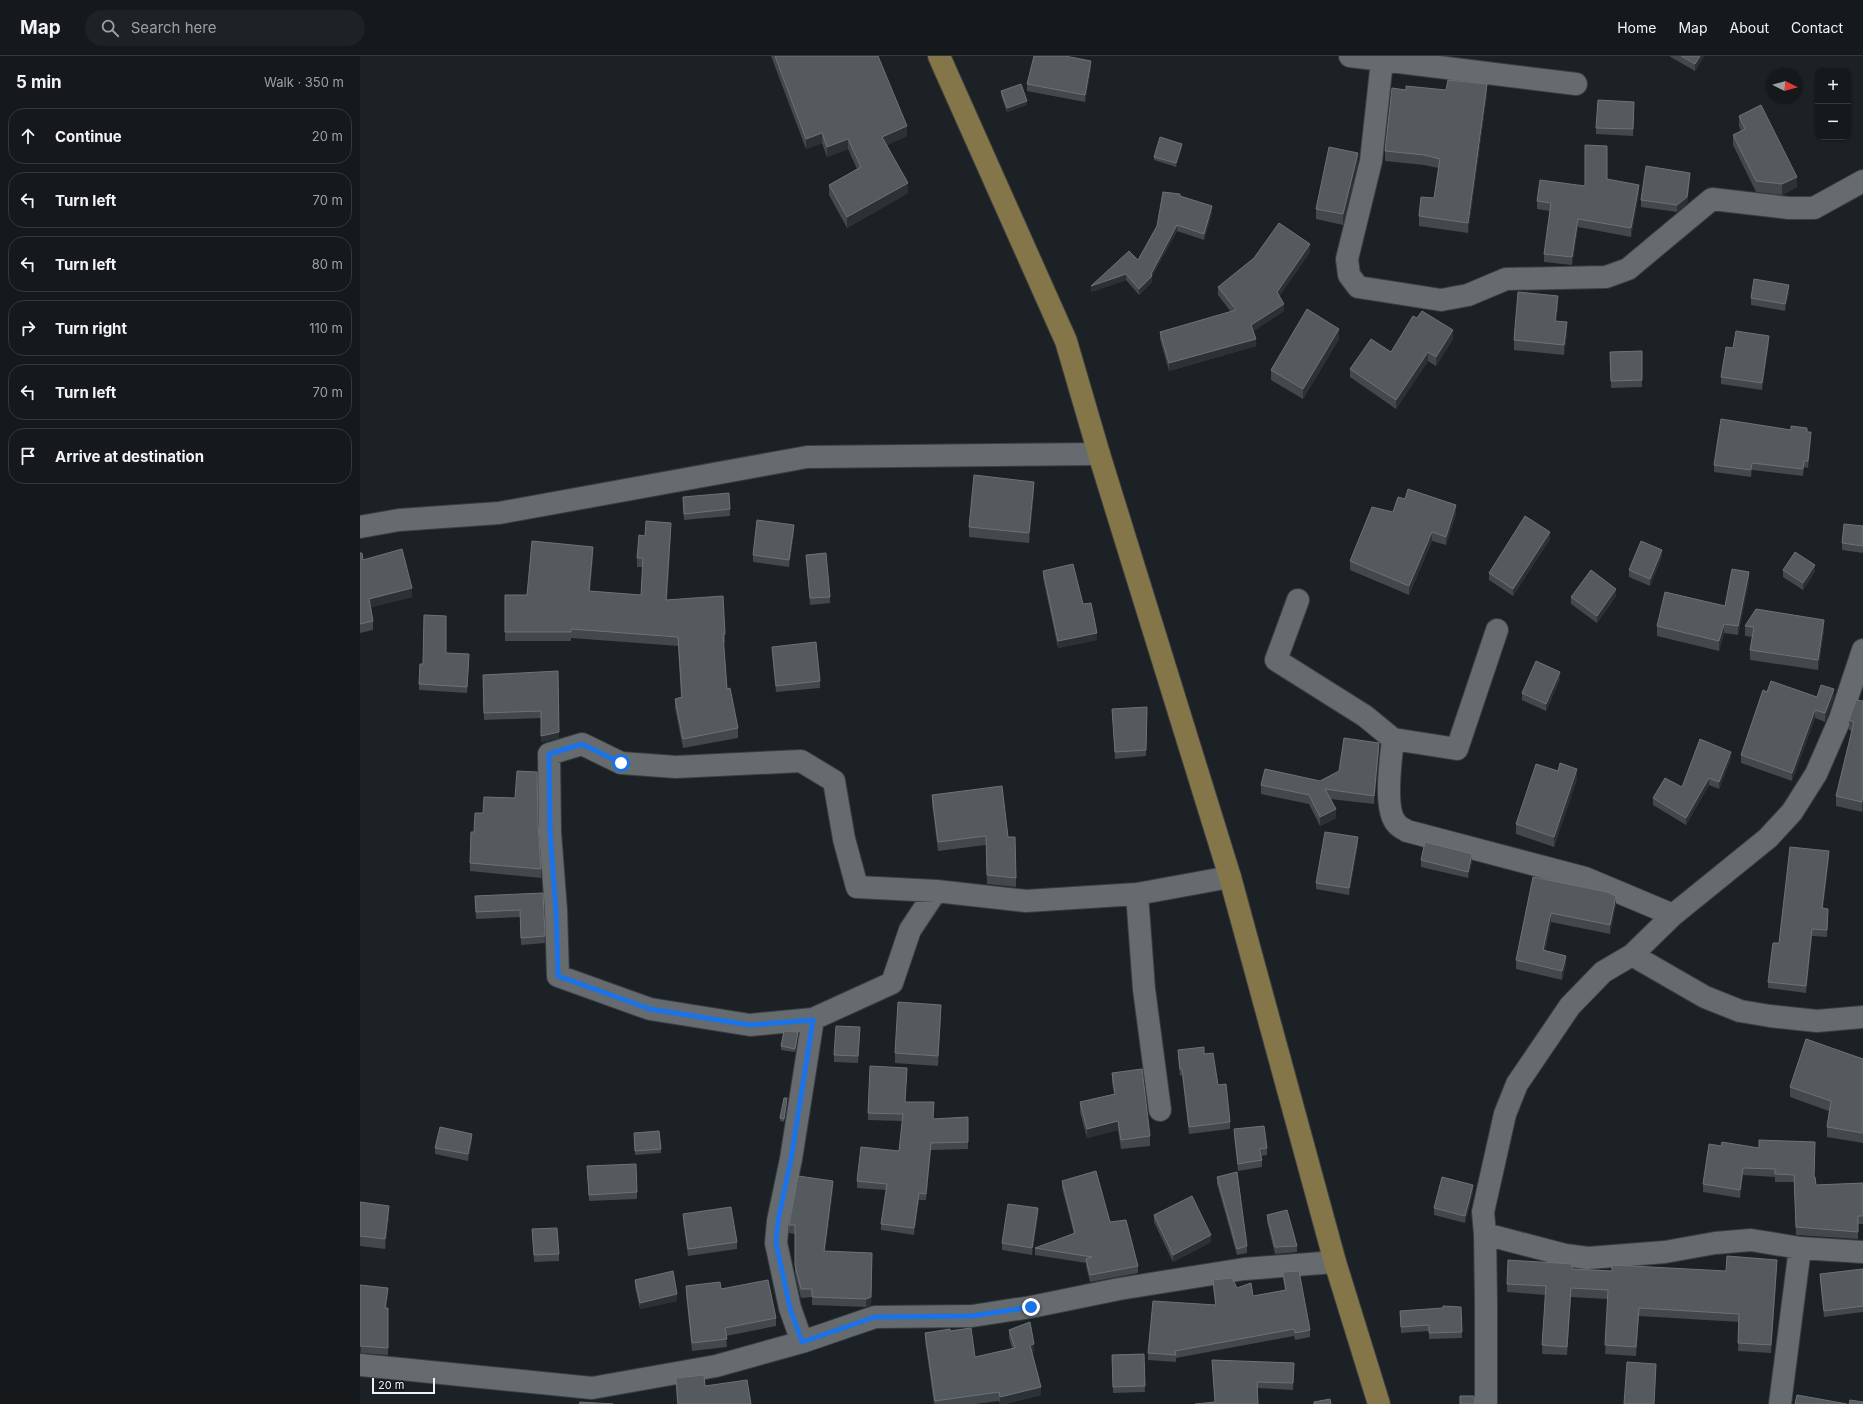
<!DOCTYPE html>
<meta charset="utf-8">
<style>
body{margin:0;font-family:Inter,sans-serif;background:#1e2225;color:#f1f3f6}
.controls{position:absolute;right:12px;top:12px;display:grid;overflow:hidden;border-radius:8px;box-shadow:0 1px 3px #0004}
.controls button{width:36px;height:36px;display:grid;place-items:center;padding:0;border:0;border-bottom:1px solid #34383b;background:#15191c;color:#f1f3f6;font:20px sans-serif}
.compass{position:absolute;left:1407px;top:12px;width:36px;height:36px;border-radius:50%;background:#15191c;box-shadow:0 1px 3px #0004;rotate:95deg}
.scale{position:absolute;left:12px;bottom:10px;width:63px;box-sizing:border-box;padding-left:4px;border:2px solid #eff2f5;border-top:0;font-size:11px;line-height:14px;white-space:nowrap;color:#eff2f5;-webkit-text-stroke:3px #13181b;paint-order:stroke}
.stop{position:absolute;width:12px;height:12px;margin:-9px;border:3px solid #1a73e8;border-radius:50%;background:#fff}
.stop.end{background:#1a73e8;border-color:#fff;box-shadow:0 1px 4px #0008}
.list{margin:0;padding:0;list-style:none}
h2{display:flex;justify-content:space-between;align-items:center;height:52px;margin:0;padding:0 16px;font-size:17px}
h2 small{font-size:13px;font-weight:400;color:#9da0a3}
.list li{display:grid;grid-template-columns:26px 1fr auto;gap:12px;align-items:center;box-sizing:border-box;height:56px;margin:0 8px 8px;padding:0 8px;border:1px solid #34383b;border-radius:16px}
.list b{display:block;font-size:15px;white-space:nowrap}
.list em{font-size:13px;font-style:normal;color:#9da0a3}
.icon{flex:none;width:22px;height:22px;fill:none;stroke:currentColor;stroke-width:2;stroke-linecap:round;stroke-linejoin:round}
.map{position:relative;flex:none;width:1503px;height:1348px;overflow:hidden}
header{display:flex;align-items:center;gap:24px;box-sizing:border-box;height:56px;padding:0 20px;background:#15191c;border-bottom:1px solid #34383b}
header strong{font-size:19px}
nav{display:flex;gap:22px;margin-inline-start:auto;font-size:14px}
.search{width:280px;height:36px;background:#1e2225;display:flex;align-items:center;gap:10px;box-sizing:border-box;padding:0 14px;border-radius:22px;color:#9da0a3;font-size:15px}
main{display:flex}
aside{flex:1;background:#15191c}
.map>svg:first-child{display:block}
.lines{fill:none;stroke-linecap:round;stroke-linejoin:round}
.minor-casing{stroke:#3a3e41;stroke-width:24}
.major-casing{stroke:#3a3e41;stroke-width:24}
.minor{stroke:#656b6f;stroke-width:22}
.major{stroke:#847649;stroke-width:22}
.wall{fill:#43484c}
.shaded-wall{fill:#2c3135}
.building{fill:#555a5e;stroke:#6e7276}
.route{stroke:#1a73e8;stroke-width:5}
</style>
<header>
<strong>Map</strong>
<div class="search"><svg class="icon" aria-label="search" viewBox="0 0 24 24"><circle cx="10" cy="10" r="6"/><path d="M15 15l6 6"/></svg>Search here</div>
<nav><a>Home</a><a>Map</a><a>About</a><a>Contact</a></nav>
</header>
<main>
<aside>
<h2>5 min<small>Walk · 350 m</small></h2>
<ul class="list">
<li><svg class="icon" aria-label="ahead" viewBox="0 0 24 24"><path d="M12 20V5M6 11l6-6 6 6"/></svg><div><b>Continue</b></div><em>20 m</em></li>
<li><svg class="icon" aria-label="left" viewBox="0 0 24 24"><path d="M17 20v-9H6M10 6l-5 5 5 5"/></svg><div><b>Turn left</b></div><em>70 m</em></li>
<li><svg class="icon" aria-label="left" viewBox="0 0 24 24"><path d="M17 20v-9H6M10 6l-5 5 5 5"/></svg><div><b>Turn left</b></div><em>80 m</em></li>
<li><svg class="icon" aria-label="right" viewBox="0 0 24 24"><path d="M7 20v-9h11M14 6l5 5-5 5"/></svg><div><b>Turn right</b></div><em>110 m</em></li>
<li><svg class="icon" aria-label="left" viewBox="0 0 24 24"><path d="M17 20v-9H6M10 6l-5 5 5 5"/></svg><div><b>Turn left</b></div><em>70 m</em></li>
<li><svg class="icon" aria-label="arrive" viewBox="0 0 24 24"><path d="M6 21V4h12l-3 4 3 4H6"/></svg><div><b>Arrive at destination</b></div></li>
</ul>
</aside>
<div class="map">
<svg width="1503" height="1348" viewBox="0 0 1503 1348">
<rect width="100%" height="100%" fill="#1c2125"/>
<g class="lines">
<defs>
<path id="minor" d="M990 0 1216 28
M1022 5 1011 105 987 203 989 219 998 231 1081 244 1108 239 1146 223 1246 221 1268 213 1352 143 1429 152H1454L1503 125
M0 471 39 464 139 457 447 401 739 398
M938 544 916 604 1005 660 1033 683C1031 703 1023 754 1037 768 1039 771 1044 773 1047 775L1225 822 1313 859
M1033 683 1097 693 1137 574
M777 838 784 933 800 1054
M1272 899 1345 941 1380 955 1410 960 1457 965 1503 961
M453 963 532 927 550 874 576 835
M1125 1178 1205 1199 1228 1202 1305 1196 1355 1187 1391 1184 1440 1192 1503 1196
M442 1286 430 1252 416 1187 418 1165 431 1103 453 963 390 969 290 953 198 920 196 854 190 776 189 698 222 688 261 707 316 711 441 705 474 725 484 783 497 831 576 835 666 845 777 838 870 821
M0 1309 232 1332 356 1310 442 1286 515 1261 612 1260 671 1251 759 1233 884 1213 975 1206
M1126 1348V1245L1125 1178 1123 1156 1145 1058 1157 1028 1210 950 1243 916 1272 899 1313 859 1408 782 1432 756 1456 718 1480 663 1503 594
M1420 1348 1440 1192"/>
<path id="major" d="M579 0 706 285 739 398 870 821 975 1206 1019 1348"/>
</defs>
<use href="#minor" class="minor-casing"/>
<use href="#major" class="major-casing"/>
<use href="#minor" class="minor"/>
<use href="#major" class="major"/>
</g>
<path class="wall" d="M411 0H518L547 80 527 89 548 137 487 172 469 139V129L497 113 488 93 467 101 462 87 446 93Z
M1309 0H1344L1335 15Z
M731 12 725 46 667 35V28Z
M1046 34H1086L1127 38 1108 177 1059 170V160L1074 142 1078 112 1064 109 1025 105V95Z
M641 35 667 49 647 56 641 39Z
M1274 53 1273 80 1236 78V72Z
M1379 60 1437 131 1422 139 1396 136 1373 89V79L1381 75 1379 70Z
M822 91 816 111 794 104V101Z
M998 107 983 169 956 163V153Z
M1247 123 1279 137 1271 181 1218 171 1212 209 1184 206V198L1190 155 1177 153V145Z
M1330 123 1327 148 1317 156 1281 151V144Z
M820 140 852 156 844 184 817 175 792 220V226L779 239 766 224 731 236 778 204Z
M950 196 919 240 924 255 893 275 896 290 809 315 800 283V276L871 256 858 239V231Z
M1429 236 1425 255 1391 249V242Z
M1198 251 1196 265 1207 277 1204 299 1154 294V284Z
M979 283 943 343 911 324V314Z
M1093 283 1076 310 1068 305 1036 353 990 321V313L1031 296Z
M1409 286 1402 334 1361 328V321L1373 292Z
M1282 295V331L1251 332 1250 296Z
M1431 374 1447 376 1451 383 1448 412 1444 411 1443 420 1392 414 1391 421 1354 416V409Z
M674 436 669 487 609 481V471Z
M323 441 370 453V460L324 464 323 448Z
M1033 456 1096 458 1086 489 1072 485 1049 539 990 514V505Z
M1503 470V497L1482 494V487Z
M311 476 307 544 365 578V587H363L367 633 378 672V682L323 692 315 652V643L321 642 318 590 211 582V585H145V539H167L233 500 230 535 281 539 283 511H277V502L285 480Z
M434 476 429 511 393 506V499Z
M1190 483 1153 540 1129 524V517Z
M0 497 3 504 52 541 11 551 13 565V574L0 577Z
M446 499 470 541V547L450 549Z
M1302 500 1290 530 1269 521V514Z
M1423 514 1455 515 1443 534 1423 521Z
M683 515 723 548 737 584 698 592 683 522Z
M1389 526 1378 579 1364 577 1359 595 1297 580V570L1365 550Z
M1256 540 1237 567 1211 548V541Z
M1385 570 1464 574 1458 614 1390 604V594L1392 581 1385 580Z
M412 591 460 625V632L416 636 412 598Z
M109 604 107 637 59 634V628L63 608Z
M198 615 199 682 181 686V662L124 664 123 625Z
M1200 623 1186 655 1162 644V637Z
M1407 636 1457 641H1474L1465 666 1455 662 1432 725 1381 707V699Z
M1503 645V751L1502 756 1476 750V740L1492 675 1489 674V664Z
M787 651 786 700 755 703 752 653Z
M1019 696 1014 748 970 743 976 762 960 770 949 748 901 738V729L960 725Z
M1371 702 1359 733 1349 729 1326 769 1293 749V742L1322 731Z
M1217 723 1194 791 1156 778V768Z
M572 739 648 781 656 822V831L627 828 626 789 578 795 572 748Z
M155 742 178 768 181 813V822L110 815V807L114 776 123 757Z
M998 788 989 839 956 833V827Z
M1469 802 1463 852 1468 860 1467 881 1452 880 1446 937 1408 932V926L1419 887Z
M1061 804 1112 805 1108 822 1061 811Z
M1173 821 1256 848 1250 878 1191 866 1185 895 1206 908 1202 924 1156 913V904Z
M183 837 185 887 161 889 160 861 116 863 115 847Z
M581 959 578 1010 535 1007V997Z
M500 978 498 1007 474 1006V999Z
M438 979 435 996 421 994V990Z
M818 994 844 998 870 1066V1073L829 1078 822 1019 820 1020 818 1001Z
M1503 1003V1087L1467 1081V1071L1469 1055 1430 1041V1031Z
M752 1017 790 1080V1090L761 1093 758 1074 727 1082 720 1056V1046L754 1038 752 1026Z
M547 1018 545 1046 573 1063 608 1061V1093L571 1094 566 1144H559L554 1179 521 1174V1168L526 1134 497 1132V1125L539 1095 542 1065 508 1064V1057Z
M427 1046 424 1066 420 1065V1062Z
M874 1073 907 1092V1099L901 1100 902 1104V1111L878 1115 874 1080Z
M274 1080 301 1093V1097L275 1099Z
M112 1085 108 1105 75 1098V1092Z
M1361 1090 1454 1121 1456 1129 1503 1127V1168H1498V1183L1436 1179 1434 1126H1415V1121L1383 1119 1380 1142 1343 1136V1128Z
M227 1110 277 1136V1143L229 1145Z
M857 1121 887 1190V1197L877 1199 857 1128Z
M702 1125 750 1166 778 1210V1217L730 1226 726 1210V1207L675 1199V1192L714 1178 702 1132Z
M473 1133 465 1195 512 1197 511 1249 506 1251 452 1249V1241L441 1242 435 1217V1178L429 1177V1169Z
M1113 1136 1105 1167 1074 1159V1152Z
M0 1146 29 1160 25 1193 0 1190Z
M323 1158 377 1186V1193L328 1200 323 1165Z
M678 1159 672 1199 642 1194V1187Z
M794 1159 851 1186 813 1206 794 1166Z
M907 1159 937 1190V1196L915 1198 907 1166Z
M172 1173 199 1198V1205L174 1206Z
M1417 1212 1411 1297 1378 1295 1379 1266 1279 1260 1276 1300 1245 1298 1248 1243 1211 1241 1207 1299 1182 1298 1185 1239 1147 1236V1228L1212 1213 1252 1215H1366Z
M1503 1213V1256L1464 1261 1460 1225V1218Z
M923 1216 950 1274V1281L935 1284 934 1280 816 1302V1306L788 1304V1297L855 1249 853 1231V1224L877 1232 893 1240 925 1234 923 1223Z
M275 1224 317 1245 280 1253 275 1231Z
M0 1229 28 1239 26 1252H28V1299L0 1297Z
M326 1230 361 1233 416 1262V1270L366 1280 367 1291 332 1295 326 1239Z
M1101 1251 1102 1282 1069 1283V1275L1041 1277 1040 1255Z
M649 1274 674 1297H672L681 1339 645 1348H640L639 1345 615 1348H574L565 1285V1277L590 1275 615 1301 652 1292 649 1282Z
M784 1298 785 1336 753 1337 752 1299Z
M852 1304 934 1307 933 1334 897 1332 855 1346Z
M316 1322 345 1330 391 1348H317L316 1330Z"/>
<path class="shaded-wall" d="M1340 0H1344L1335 15V8Z
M731 5V12L725 46V39Z
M1127 28V38L1108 177V167Z
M667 45V49L647 56V52Z
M547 70V80L522 91V81Z
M462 77V87L446 93V83Z
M488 83V93L467 101V91Z
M822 88V91L816 111V107Z
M998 97V107L983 169V158Z
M1330 117V123L1327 148 1317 156V149Z
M1437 121V131L1422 139V128Z
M548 127V137L487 172V161Z
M1279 129V137L1271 181V172Z
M852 150V156L844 184V178Z
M1218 163V171L1212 209V201Z
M817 169V175L792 220V226L779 239V233L791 218Z
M950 188V196L917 244V236Z
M766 218V224L731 236V230Z
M1429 229V236L1425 255V248Z
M1198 240V251L1195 275V265Z
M924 248V255L891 277V269Z
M1207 266V277L1204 299V289Z
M979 273V283L943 343V333Z
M1093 274V283L1076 310V301Z
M1409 280V286L1402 334V327Z
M896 283V290L809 315V307Z
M1068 296V305L1036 353V344Z
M1451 376V383L1448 412V405Z
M1444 405V411L1443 420V413Z
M1392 407V414L1391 421V414Z
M674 426V436L669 487V477Z
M1096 449V458L1086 489V481Z
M311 467V476L306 553V544Z
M434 469V476L429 511V504Z
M1072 476V485L1049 539V530Z
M1190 476V483L1153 540V533Z
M233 491V500L229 544V535Z
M1302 494V500L1290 530V523Z
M1455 509V515L1443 534V527Z
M1389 516V526L1378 579V570Z
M52 532V541L9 552V543Z
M1256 533V540L1237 567V560Z
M1464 564V574L1458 614V604Z
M1364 568V577L1359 595V585Z
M737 577V584L698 592V585Z
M1200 616V623L1186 655V648Z
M1474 633V641L1465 666V657Z
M1455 654V662L1432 725V717Z
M199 676V682L181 686V680Z
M1019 687V696L1014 748V740Z
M1371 696V702L1359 733V726Z
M1217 713V723L1194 791V781Z
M1349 722V729L1326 769V762Z
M1503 740V751L1502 756V746Z
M976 753V762L960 770V761Z
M998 781V788L989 839V832Z
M1469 795V802L1462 859V852Z
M1112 798V805L1108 822V816Z
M1256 840V848L1250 878V869Z
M1191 857V866L1183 903V894Z
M1452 873V880L1446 937V930Z
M1206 900V908L1202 924V915Z
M581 949V959L578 1010V1000Z
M427 1042V1046L424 1066V1063Z
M758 1065V1074L727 1082V1073Z
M112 1078V1085L108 1105V1098Z
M571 1087V1094L566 1144V1138Z
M1383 1112V1119L1380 1142V1134Z
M473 1125V1133L464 1204V1195Z
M1113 1129V1136L1105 1167V1160Z
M559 1137V1144L554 1179V1172Z
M29 1150V1160L25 1193V1183Z
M678 1152V1159L672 1199V1192Z
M851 1179V1186L813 1206V1199Z
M512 1197 511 1249 506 1251V1243Z
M1417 1204V1212L1411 1297V1289Z
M28 1232V1239L25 1258V1252Z
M1211 1232V1241L1207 1299V1291Z
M317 1238V1245L280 1253V1247Z
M1279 1252V1260L1276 1300V1291Z
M674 1288V1297H670V1289Z
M0 1290H1V1297H0Z
M1296 1308V1318L1294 1348Z
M681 1331V1339L645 1348H640V1341Z"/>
<path class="building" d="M415 0H518L547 70 522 81 548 127 487 161 469 129 501 111 488 83 467 91 462 77 446 83Z
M674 0H705L731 5 725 39 667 28Z
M1321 0H1340L1335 8Z
M1088 24 1127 28 1108 167 1059 160 1061 141 1074 142 1080 103 1064 99 1025 95 1032 32 1046 34V30L1086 34Z
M661 28 667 45 647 52 641 35Z
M1238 44 1274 46 1273 73 1236 72Z
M1401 49 1437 121 1422 128 1396 125 1373 79 1385 73 1379 60Z
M800 81 822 88 816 107 794 101Z
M1225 89 1247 90V123L1279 129 1271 172 1218 163 1212 201 1184 198 1191 147 1177 145 1180 124 1225 130Z
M969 91 998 97 983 158 956 153Z
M1286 110 1330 117 1327 141 1317 149 1281 144Z
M803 136 820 138V140L852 150 844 178 817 169 791 218 792 220 779 233 766 218 731 230 769 195 778 204 797 170Z
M919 167 950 188 917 236 924 248 891 269 896 283 809 307 800 276 876 254 858 231 894 202Z
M1394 223 1429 229 1425 248 1391 242Z
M1158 236 1198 240 1195 265 1207 266 1204 289 1154 284Z
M947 253 979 273 943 333 911 314Z
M1062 255 1093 274 1076 301 1068 296 1036 344 990 313 1011 283 1031 296 1053 260 1057 262Z
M1376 275 1409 280 1402 327 1361 321 1366 291 1373 292Z
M1282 295V324L1251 325 1250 296Z
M1361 363 1431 374V370L1447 372V376H1451L1448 405H1444L1443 413 1392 407 1391 414 1354 409Z
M614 419 674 426 669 477 609 471Z
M1048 433 1096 449 1086 481 1072 476 1049 530 990 505 1012 451 1033 456 1038 441 1045 443Z
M369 437 370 453 324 458 323 441Z
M1165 460 1190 476 1153 533 1129 517Z
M397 464 434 469 429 504 393 499Z
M286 465 311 467 306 544 363 540 365 578H363L367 633 370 632 378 672 323 683 315 643 322 641 318 581 211 573V576H145V539H167L172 485 233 491 229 535 281 539 283 502H277L279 479 285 480Z
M1484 468 1503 470V490L1482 487Z
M1281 485 1302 494 1290 523 1269 514Z
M42 493 52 532 9 543 13 565 0 568V497H2L3 504Z
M1435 496 1455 509 1443 527 1423 514Z
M466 497 470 541 450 542 446 499Z
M713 508 723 548 731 547 737 577 698 585 683 515Z
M1372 513 1389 516 1378 570 1364 568 1359 585 1297 570 1305 536 1365 550Z
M1231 514 1256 533 1237 560 1211 541Z
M1396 553 1464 564 1458 604 1390 594 1394 571 1385 570Z
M64 559 86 560V597L109 598 107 631 59 628 60 608H63Z
M456 586 460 625 416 630 412 591Z
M1176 605 1200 616 1186 648 1162 637Z
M198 615 199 676 181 680V655L124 657 123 619Z
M1411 625 1457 641 1461 629 1474 633 1465 657 1455 654 1432 717 1381 699 1403 634 1407 636Z
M1496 644 1503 645V740L1502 746 1476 740 1494 666 1489 664Z
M787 651 786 694 755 696 752 653Z
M984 682 1019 687 1014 740 965 733 976 753 960 761 949 739 901 729 905 713 960 725 979 715Z
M1340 683 1371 696 1359 726 1349 722 1326 762 1293 742 1305 722 1322 731Z
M1200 707 1217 713 1194 781 1156 768 1176 708 1198 715Z
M157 715 177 716 178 768 181 813 110 807 111 776H114L115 757H123L124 741 155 742Z
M642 730 648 781H655L656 822 627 819 626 780 578 786 572 739Z
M965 776 998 781 989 832 956 827Z
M1065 786 1112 798 1108 816 1061 804Z
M1430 791 1469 795 1462 852 1468 853 1467 874 1452 873 1446 930 1408 926 1413 887H1419Z
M1173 821 1247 836 1256 840 1250 869 1191 857 1183 894 1206 900 1202 915 1156 904Z
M183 837 185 880 161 882 160 854 116 856 115 840Z
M538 946 581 949 578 1000 535 997Z
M476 970 500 971 498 1000 474 999Z
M424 975 438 976 435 993 421 990Z
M1446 983 1503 1003V1077L1467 1071 1471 1045 1430 1031Z
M844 991V998L853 997 858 1029 866 1028 870 1066 829 1071 822 1013H820L818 994Z
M510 1010 547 1012 545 1046H574L573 1063 608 1061V1086L571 1087 566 1138 559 1137 554 1172 521 1168 527 1128 497 1125 501 1091 539 1095 543 1058 508 1057Z
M782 1013 790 1080 761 1084 758 1065 727 1073 720 1046 755 1038 752 1017Z
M424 1042H427L424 1063 420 1062Z
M904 1070 907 1092 899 1093 902 1104 878 1108 874 1073Z
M80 1071 112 1078 108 1098 75 1092Z
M299 1075 301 1093 275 1095 274 1077Z
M1399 1084 1455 1086 1454 1121H1455L1456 1129 1503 1127V1160H1498V1176L1436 1171 1434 1119 1415 1118V1113L1383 1112 1380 1134 1343 1128 1349 1088 1361 1090 1362 1086 1399 1092Z
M276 1108 277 1136 229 1139 227 1110Z
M736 1115 750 1166 766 1164 778 1210 730 1219 726 1203 732 1201 675 1192 715 1177 702 1125Z
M877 1116 887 1190 877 1193 857 1121Z
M438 1120 473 1125 464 1195 512 1197 511 1241 506 1243 452 1241V1233H441L435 1209V1169H429Z
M1082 1121 1113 1129 1105 1160 1074 1152Z
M832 1140 851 1179 813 1199 794 1159Z
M0 1146 29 1150 25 1183 0 1180Z
M648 1148 678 1152 672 1192 642 1187Z
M371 1151 377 1186 328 1193 323 1158Z
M927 1154 937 1190 915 1191 907 1159Z
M197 1172 199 1198 174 1199 172 1173Z
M1367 1200 1417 1204 1411 1289 1378 1287 1379 1258 1279 1252 1276 1291 1245 1289 1248 1234 1211 1232 1207 1291 1182 1289 1186 1230 1147 1228 1148 1204 1212 1208V1213L1252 1215V1209L1366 1215Z
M1503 1213V1250L1464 1255 1460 1218Z
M313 1215 317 1238 280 1247 275 1224Z
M939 1215 950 1274 935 1277 934 1273 815 1295 816 1299 788 1297 793 1245 856 1249 853 1224 872 1222 877 1232 891 1227 893 1240 926 1234 923 1216Z
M408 1224 416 1262 365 1272 367 1283 332 1287 326 1230 360 1226 361 1233Z
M0 1229 28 1232 25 1252H28V1292L0 1290Z
M1083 1250 1101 1251 1102 1276 1069 1277V1269L1041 1271 1040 1255 1083 1252Z
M670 1266 674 1288 670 1289 681 1331 640 1341 639 1336 575 1345 565 1277 590 1273V1275L611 1272 615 1301 655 1292 649 1274Z
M784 1298 785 1330 753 1331 752 1299Z
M852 1304 934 1307 933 1327 897 1326 898 1348H835L855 1346Z
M1267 1306 1296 1308 1294 1348H1264Z
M344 1319 345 1330 387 1324 391 1348H318L316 1322Z
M1437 1339 1487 1348H1435Z
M1100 1340H1114L1115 1348H1100Z
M970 1343 971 1348H954V1346Z
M1490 1344 1503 1346V1348H1489Z
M220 1346 253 1348H219Z"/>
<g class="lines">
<path class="route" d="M261 707 222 688 189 698 190 776 196 854 198 920 290 953 390 969 453 964 431 1103 418 1165 416 1187 430 1252 442 1286 515 1261 612 1260 671 1251"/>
</g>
</svg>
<div class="controls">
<button>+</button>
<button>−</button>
</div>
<svg class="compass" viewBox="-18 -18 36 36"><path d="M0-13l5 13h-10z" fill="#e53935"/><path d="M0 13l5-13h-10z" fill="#9da0a3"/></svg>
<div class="scale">20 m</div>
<div class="stop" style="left:261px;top:707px"></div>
<div class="stop end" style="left:671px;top:1251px"></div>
</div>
</main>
